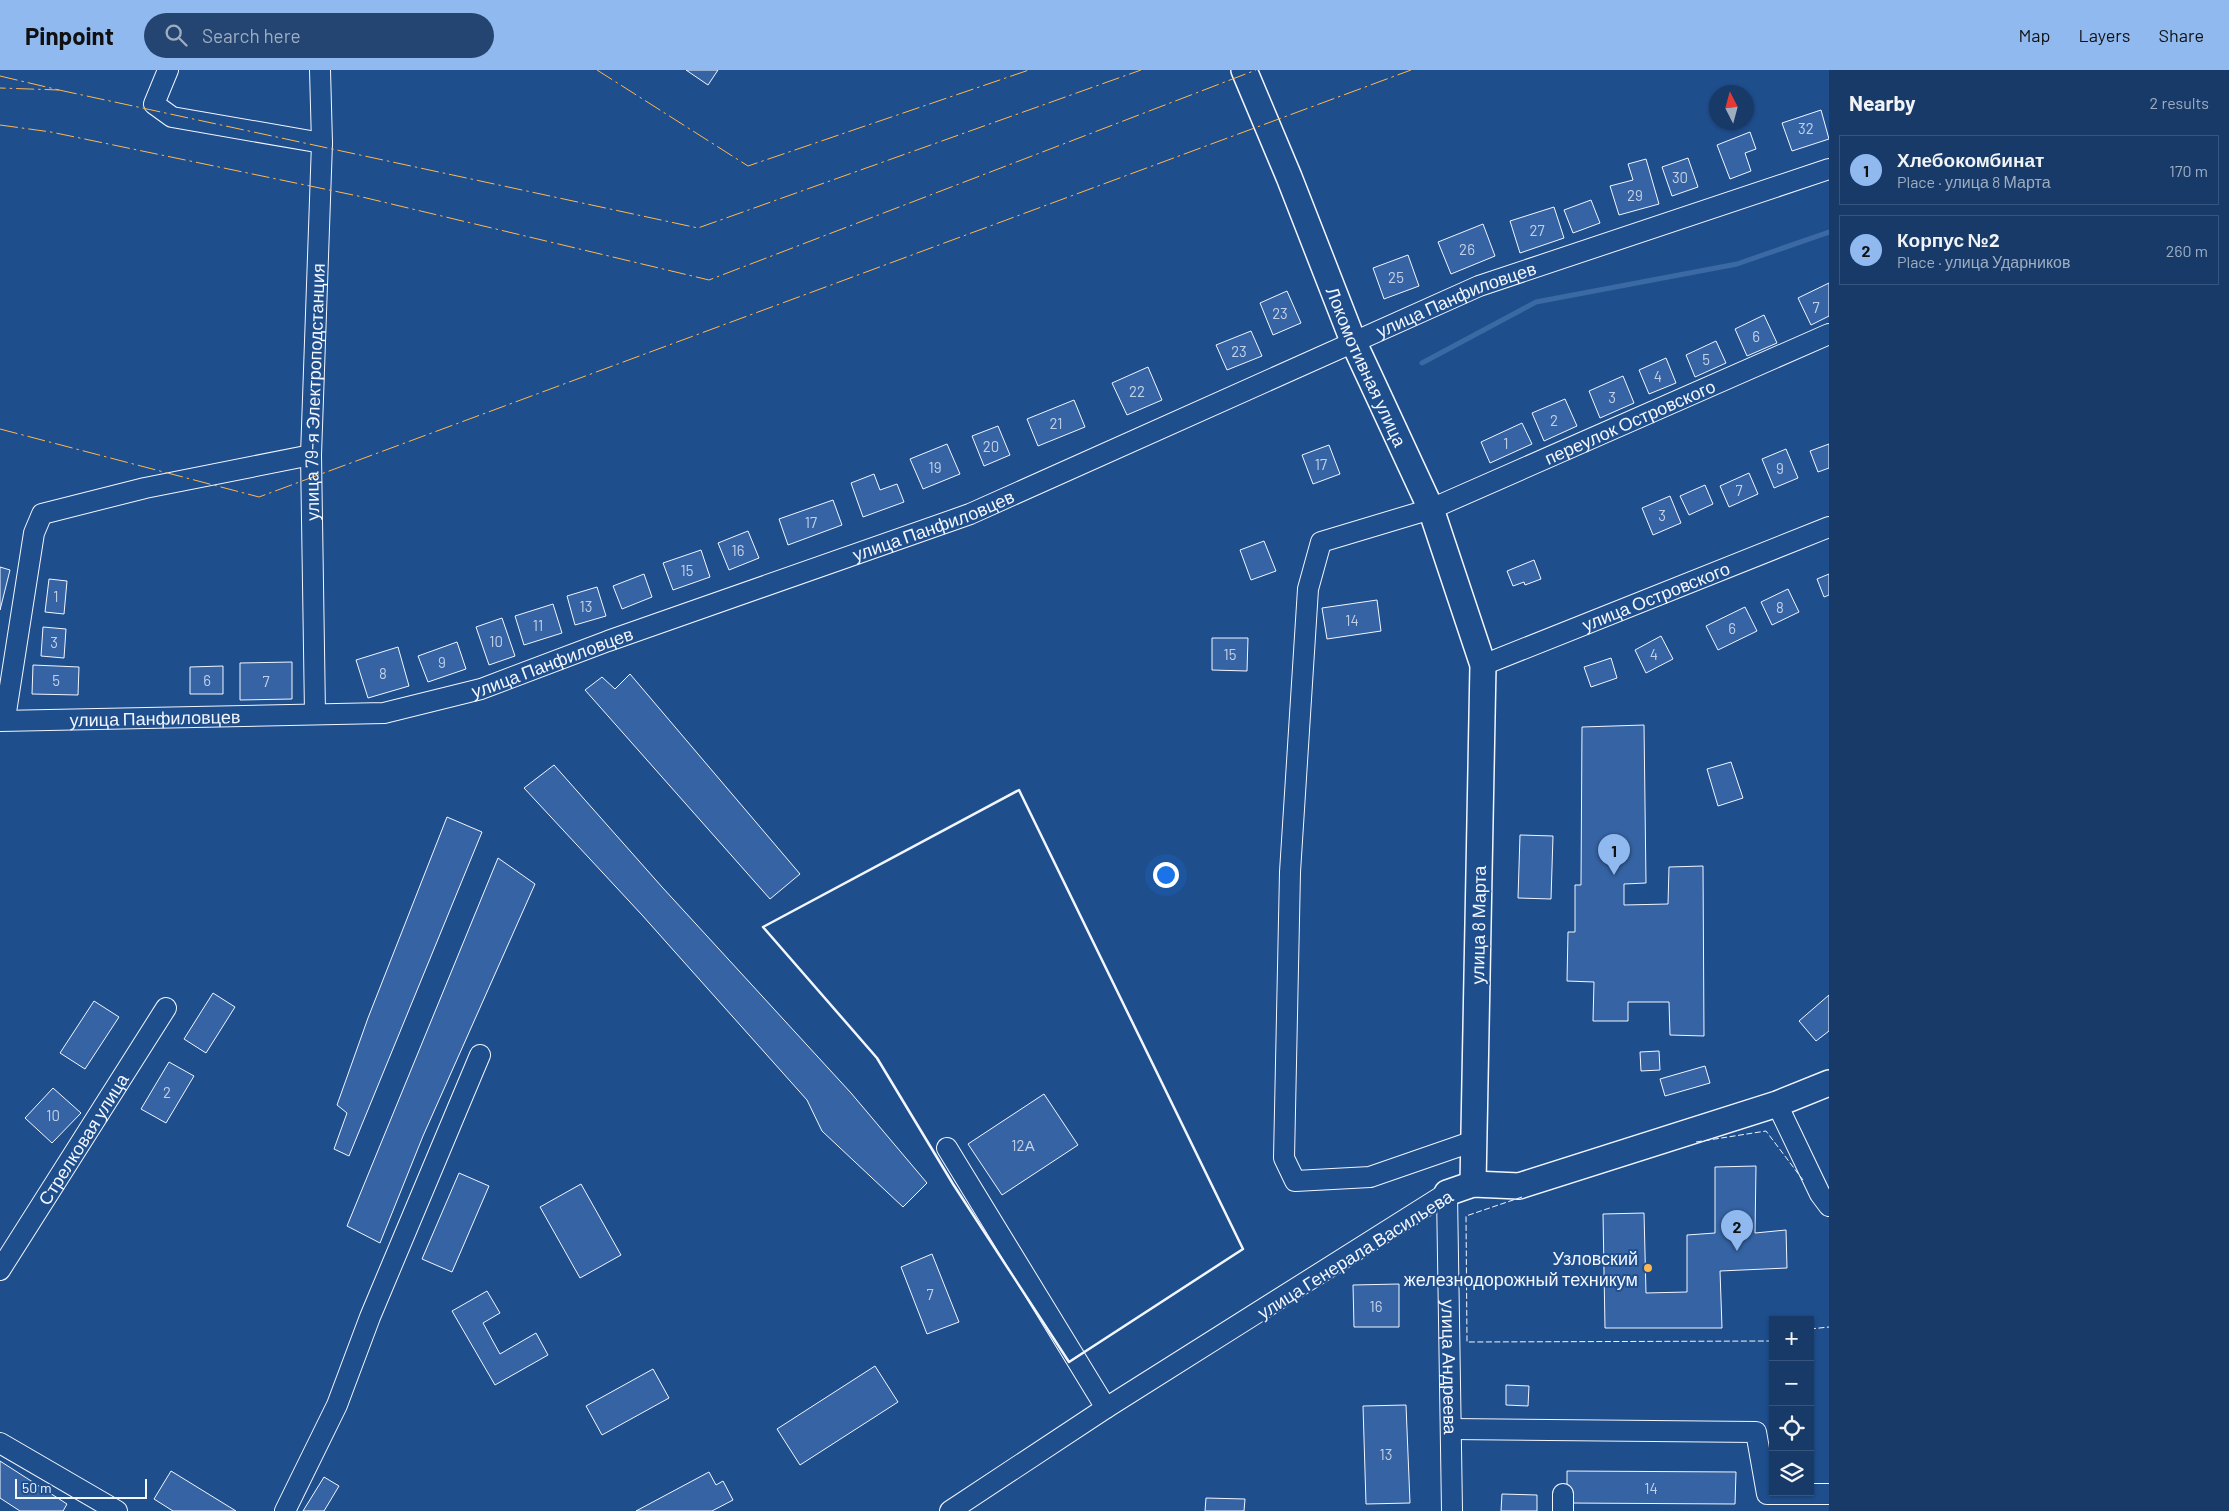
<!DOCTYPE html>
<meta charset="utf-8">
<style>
body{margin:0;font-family:Barlow,sans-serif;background:#244571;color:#f1f3f6}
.controls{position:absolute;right:15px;bottom:15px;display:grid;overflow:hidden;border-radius:0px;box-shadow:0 1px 4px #0004}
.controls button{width:45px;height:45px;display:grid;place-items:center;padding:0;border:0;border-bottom:1px solid #36547d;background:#173a69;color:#f1f3f6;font:25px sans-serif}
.compass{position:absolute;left:1709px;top:15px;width:45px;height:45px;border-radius:50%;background:#173a69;box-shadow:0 1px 4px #0004;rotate:354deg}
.scale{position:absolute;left:15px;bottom:12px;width:132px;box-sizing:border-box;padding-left:5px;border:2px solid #f2f6ff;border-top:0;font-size:14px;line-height:18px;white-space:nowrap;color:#f2f6ff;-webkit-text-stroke:4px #1f4e8c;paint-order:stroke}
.you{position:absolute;left:1165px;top:804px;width:18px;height:18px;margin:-12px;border:4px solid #fff;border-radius:50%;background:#1a73e8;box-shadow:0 0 0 8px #1a73e833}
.badge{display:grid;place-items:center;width:32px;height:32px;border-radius:50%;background:#90b9f0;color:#111;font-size:16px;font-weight:700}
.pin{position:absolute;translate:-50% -41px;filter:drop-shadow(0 1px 2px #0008)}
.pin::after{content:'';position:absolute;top:26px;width:18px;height:15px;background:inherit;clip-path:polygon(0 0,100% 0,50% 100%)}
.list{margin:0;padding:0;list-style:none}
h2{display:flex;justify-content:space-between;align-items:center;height:65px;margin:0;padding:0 20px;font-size:21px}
h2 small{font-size:16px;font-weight:400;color:#9eadc0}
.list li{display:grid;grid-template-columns:32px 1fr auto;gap:15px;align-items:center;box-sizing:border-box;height:70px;margin:0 10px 10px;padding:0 10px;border:1px solid #36547d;border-radius:0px}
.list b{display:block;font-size:19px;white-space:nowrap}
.list p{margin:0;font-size:16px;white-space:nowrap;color:#9eadc0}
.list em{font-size:16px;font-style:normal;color:#9eadc0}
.icon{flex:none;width:28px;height:28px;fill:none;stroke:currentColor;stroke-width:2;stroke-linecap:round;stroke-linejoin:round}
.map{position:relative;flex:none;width:1829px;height:1441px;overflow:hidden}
header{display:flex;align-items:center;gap:30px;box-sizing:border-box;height:70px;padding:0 25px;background:#90b9f0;color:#111}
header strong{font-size:24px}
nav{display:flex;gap:28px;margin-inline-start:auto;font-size:18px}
.search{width:350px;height:45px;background:#244571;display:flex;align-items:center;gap:12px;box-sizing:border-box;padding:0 18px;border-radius:28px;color:#9eadc0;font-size:19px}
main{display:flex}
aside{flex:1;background:#173a69}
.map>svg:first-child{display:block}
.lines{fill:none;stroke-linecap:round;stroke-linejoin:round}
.stream{stroke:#3b69a3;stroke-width:5}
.building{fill:#3563a3;stroke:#f2f6ff}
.minor-casing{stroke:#f2f6ff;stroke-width:22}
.major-casing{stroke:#f2f6ff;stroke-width:28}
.minor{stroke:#1f4e8c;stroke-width:20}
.major{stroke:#1f4e8c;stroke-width:25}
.fence{stroke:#f2f6ff;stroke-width:1;stroke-dasharray:6 2.5;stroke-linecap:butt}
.wall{stroke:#f2f6ff;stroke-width:2.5}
.power{stroke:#ffb74d;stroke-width:1;stroke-dasharray:18 4 2.5 4;stroke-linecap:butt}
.poi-dot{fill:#ffb74d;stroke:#1f4e8c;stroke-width:2}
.labels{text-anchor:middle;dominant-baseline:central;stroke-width:4;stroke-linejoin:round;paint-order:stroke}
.number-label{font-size:15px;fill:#c3d1e8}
.street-label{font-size:18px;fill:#f2f6ff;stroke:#1f4e8c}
.poi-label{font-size:18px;fill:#f2f6ff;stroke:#1f4e8c;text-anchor:end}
</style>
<header>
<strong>Pinpoint</strong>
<div class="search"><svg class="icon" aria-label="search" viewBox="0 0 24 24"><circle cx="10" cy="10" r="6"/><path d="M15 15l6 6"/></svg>Search here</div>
<nav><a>Map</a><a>Layers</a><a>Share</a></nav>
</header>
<main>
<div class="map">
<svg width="1829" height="1441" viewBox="0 0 1829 1441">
<rect width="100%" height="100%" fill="#1f4e8c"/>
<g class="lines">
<path class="stream" d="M1422 293 1536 232 1737 194 1829 162"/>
</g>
<path class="building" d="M686 0H718L708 15Z
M1821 40 1829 69 1792 81 1782 53Z
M1750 62 1756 79 1745 83 1751 101 1730 109 1717 75Z
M1688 88 1698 117 1672 126 1662 97Z
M1646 89 1659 134 1619 145 1610 116 1633 110 1628 94Z
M1591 130 1600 153 1573 163 1564 140Z
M1554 137 1564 168 1520 183 1510 151Z
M1483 154 1495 186 1451 204 1438 172Z
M1408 185 1419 216 1384 229 1373 198Z
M1829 213V246L1811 255 1798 228Z
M1287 221 1301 253 1273 265 1260 233Z
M1764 245 1777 273 1747 286 1735 259Z
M1251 261 1262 286 1227 300 1216 275Z
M1716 271 1726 293 1695 307 1686 285Z
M1666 288 1676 313 1649 324 1639 300Z
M1148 297 1162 330 1127 345 1112 313Z
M1623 306 1634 333 1600 348 1589 321Z
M1565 329 1577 356 1544 371 1532 343Z
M1074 330 1085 357 1038 376 1027 349Z
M1522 353 1532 374 1490 393 1481 372Z
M998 356 1010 385 984 396 972 366Z
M947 374 960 404 923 419 910 389Z
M1829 374V398L1818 402 1810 381Z
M1329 375 1340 404 1313 414 1302 385Z
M1786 379 1798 408 1774 418 1762 389Z
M1749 403 1758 424 1729 437 1720 416Z
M874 404 880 420 897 414 904 432 863 447 851 413Z
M1705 415 1713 434 1689 445 1680 426Z
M1670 426 1681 453 1653 465 1642 438Z
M833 430 842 455 788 475 779 449Z
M748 461 759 488 729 500 718 473Z
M1264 471 1276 501 1251 510 1240 480Z
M701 480 710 507 673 520 663 493Z
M1534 490 1541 509 1525 515 1524 512 1513 516 1507 501Z
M0 497 10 500 0 540Z
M644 504 652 527 622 539 613 516Z
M1829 504V525L1824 527 1817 509Z
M49 509 67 511 64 544 45 542Z
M597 517 606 546 575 555 567 526Z
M1788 519 1799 542 1772 555 1761 532Z
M1377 530 1381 561 1327 569 1322 538Z
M553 534 562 563 524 575 515 546Z
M1745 537 1757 561 1718 580 1706 556Z
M502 548 515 586 489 595 476 557Z
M43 557 66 559 64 588 41 586Z
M1661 566 1673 589 1646 603 1635 580Z
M1212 568H1248L1247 601 1212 600Z
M457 572 466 599 428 612 418 586Z
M398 577 409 616 368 628 356 590Z
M1611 588 1617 608 1591 617 1584 597Z
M292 592V629L240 630V593Z
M33 595 79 597 78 625 32 624Z
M223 596V624H190V597Z
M630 604 800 804 770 829 585 620 602 607 615 619Z
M1644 655 1646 813 1624 814V835L1668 834 1669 797 1703 796 1704 966 1670 965 1669 932H1628V951H1593L1594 912 1567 911 1568 862H1575V815H1581L1582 657Z
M1731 692 1743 728 1718 736 1707 699Z
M554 695 662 817 851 1023 927 1113 903 1137 822 1061 807 1030 642 845 524 718Z
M447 747 482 762 349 1086 334 1079 347 1043 337 1035 368 948Z
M1520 765 1553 766 1551 829 1518 828Z
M498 788 535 814 423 1066 380 1173 347 1156Z
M213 923 235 937 206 983 184 969Z
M1829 925V961L1816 971 1799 951Z
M94 931 119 947 85 999 60 983Z
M1659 981 1660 1000 1641 1001 1640 982Z
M169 992 194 1006 166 1053 141 1039Z
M1705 996 1710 1013 1665 1026 1660 1009Z
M53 1018 81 1043 52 1073 25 1048Z
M1044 1024 1078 1075 1002 1125 968 1074Z
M1756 1096 1755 1163 1786 1160 1787 1198 1720 1201 1722 1258H1605L1603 1144 1644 1143 1646 1223 1687 1222V1165L1715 1163V1097Z
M459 1103 489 1116 452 1202 422 1189Z
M581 1114 621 1185 580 1208 540 1137Z
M932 1184 959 1252 927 1264 901 1197Z
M1399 1214V1257H1354L1353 1215Z
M487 1221 500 1243 483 1253 500 1284 536 1263 548 1285 495 1315 452 1241Z
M875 1296 898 1332 800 1395 777 1359Z
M653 1299 669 1328 602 1365 586 1336Z
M1506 1315 1529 1316 1528 1336 1506 1335Z
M1406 1335 1410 1433 1366 1434 1363 1336Z
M0 1391 67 1434 63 1441H20L0 1428Z
M171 1401 236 1441H173L154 1429Z
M1567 1401 1736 1402 1735 1434 1567 1433Z
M709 1402 716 1415 723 1411 733 1430 712 1441H636Z
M324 1407 339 1416 324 1441H303Z
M1502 1424 1537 1425V1441H1501Z
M1206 1428 1245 1429 1244 1441H1205Z"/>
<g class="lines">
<defs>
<g id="minor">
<path d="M168 0 154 34 172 47 322 73"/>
<path id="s1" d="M1483 595 1829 457"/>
<path d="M6 642 34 463 42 444 145 418 311 385"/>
<path id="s2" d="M315 643 311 385 322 73 320 0"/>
<path id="s3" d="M0 651 384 643 481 619 608 571 970 444 1479 216 1829 99"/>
<path d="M1777 1034 1820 1124 1829 1136"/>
<path id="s4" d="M1474 1071 1370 1107 1295 1111 1284 1088 1290 802 1308 519 1321 472 1431 439 1829 264"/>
<path d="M947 1078 1106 1338"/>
<path id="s5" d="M1447 1123 1452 1441"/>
<path id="s6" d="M0 1200 166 938"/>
<path d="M1452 1359 1756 1362 1767 1424H1829"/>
<path d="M0 1373 117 1441"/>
<path d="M285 1441 337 1335 370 1247 480 985"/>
<path d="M950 1441 1106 1338 1447 1123"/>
<path d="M1563 1441V1424"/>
</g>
<g id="major">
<path id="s7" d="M1244 0 1289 107 1353 271 1431 439 1483 595 1473 1114"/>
<path d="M1447 1123 1473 1114 1519 1116 1777 1034 1829 1013"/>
</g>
</defs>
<use href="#minor" class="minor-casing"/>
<use href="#major" class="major-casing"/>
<use href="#minor" class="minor"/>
<use href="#major" class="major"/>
<path class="fence" d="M1696 1072 1766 1061 1803 1110
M1522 1127 1466 1146 1467 1272 1773 1271
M1810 1259 1829 1257"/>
<path class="wall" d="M1019 720 1243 1179 1069 1292 953 1114 877 988 763 857Z"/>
<path class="power" d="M597 0 748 96 1029 0
M0 6 59 20 0 18
M59 20 698 158 1141 0
M0 55 51 62 358 126 709 210 1256 0
M0 359 259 427 1411 0"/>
</g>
<circle class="poi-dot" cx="1648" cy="1198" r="5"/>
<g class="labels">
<g class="number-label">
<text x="1806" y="58">32</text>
<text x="1680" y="107">30</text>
<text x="1635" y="125">29</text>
<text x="1537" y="160">27</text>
<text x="1467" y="179">26</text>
<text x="1396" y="207">25</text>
<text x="1816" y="237">7</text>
<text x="1280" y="243">23</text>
<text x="1756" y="266">6</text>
<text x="1239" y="281">23</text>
<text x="1706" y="289">5</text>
<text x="1658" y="306">4</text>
<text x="1137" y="321">22</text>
<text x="1612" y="327">3</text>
<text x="1554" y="350">2</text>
<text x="1056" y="353">21</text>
<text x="1506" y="373">1</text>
<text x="991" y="376">20</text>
<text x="1321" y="394">17</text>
<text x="935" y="397">19</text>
<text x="1780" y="398">9</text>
<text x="1739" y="420">7</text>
<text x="1662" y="445">3</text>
<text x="811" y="452">17</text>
<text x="738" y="480">16</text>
<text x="687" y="500">15</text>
<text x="56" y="526">1</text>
<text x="586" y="536">13</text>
<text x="1780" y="537">8</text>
<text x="1352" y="550">14</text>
<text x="538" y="555">11</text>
<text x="1732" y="558">6</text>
<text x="496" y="571">10</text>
<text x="54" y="572">3</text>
<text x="1230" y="584">15</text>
<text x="1654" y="584">4</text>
<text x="442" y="592">9</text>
<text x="383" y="603">8</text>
<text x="56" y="610">5</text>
<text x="207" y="610">6</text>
<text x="266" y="611">7</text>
<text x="167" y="1022">2</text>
<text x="53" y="1045">10</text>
<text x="1023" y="1075">12А</text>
<text x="930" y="1224">7</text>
<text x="1376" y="1236">16</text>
<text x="1386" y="1384">13</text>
<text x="1651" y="1418">14</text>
</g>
<g class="street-label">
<text stroke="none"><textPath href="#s3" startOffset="1535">улица Панфиловцев</textPath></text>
<text stroke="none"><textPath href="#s7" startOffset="321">Локомотивная улица</textPath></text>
<text stroke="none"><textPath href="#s2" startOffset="321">улица 79-я Электроподстанция</textPath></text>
<text stroke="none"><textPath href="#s4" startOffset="1161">переулок Островского</textPath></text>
<text stroke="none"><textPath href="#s3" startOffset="965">улица Панфиловцев</textPath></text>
<text stroke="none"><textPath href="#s1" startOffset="186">улица Островского</textPath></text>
<text stroke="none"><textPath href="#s3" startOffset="560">улица Панфиловцев</textPath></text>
<text stroke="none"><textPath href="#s3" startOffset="155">улица Панфиловцев</textPath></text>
<text transform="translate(1478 855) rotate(-89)">улица 8 Марта</text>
<text stroke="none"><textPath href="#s6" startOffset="155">Стрелковая улица</textPath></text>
<text transform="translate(1355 1184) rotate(-32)">улица Генерала Васильева</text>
<text stroke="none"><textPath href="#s5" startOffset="174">улица Андреева</textPath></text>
</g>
<g class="poi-label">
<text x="1638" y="1188">Узловский<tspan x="1638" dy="21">железнодорожный техникум</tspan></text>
</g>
</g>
</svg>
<div class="controls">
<button>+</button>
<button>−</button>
<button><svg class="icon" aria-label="locate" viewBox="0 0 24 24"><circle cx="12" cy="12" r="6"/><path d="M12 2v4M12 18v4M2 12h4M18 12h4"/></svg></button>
<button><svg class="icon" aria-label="layers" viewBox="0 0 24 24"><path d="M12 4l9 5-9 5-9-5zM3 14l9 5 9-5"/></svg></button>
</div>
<svg class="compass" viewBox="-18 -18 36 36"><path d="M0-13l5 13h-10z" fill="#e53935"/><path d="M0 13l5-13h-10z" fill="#9eadc0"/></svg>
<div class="scale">50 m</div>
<div class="you"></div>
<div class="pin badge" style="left:1614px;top:805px">1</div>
<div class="pin badge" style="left:1737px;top:1181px">2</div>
</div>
<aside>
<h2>Nearby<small>2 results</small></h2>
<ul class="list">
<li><span class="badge">1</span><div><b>Хлебокомбинат</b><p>Place · улица 8 Марта</p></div><em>170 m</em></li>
<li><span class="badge">2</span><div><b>Корпус №2</b><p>Place · улица Ударников</p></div><em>260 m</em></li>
</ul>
</aside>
</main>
